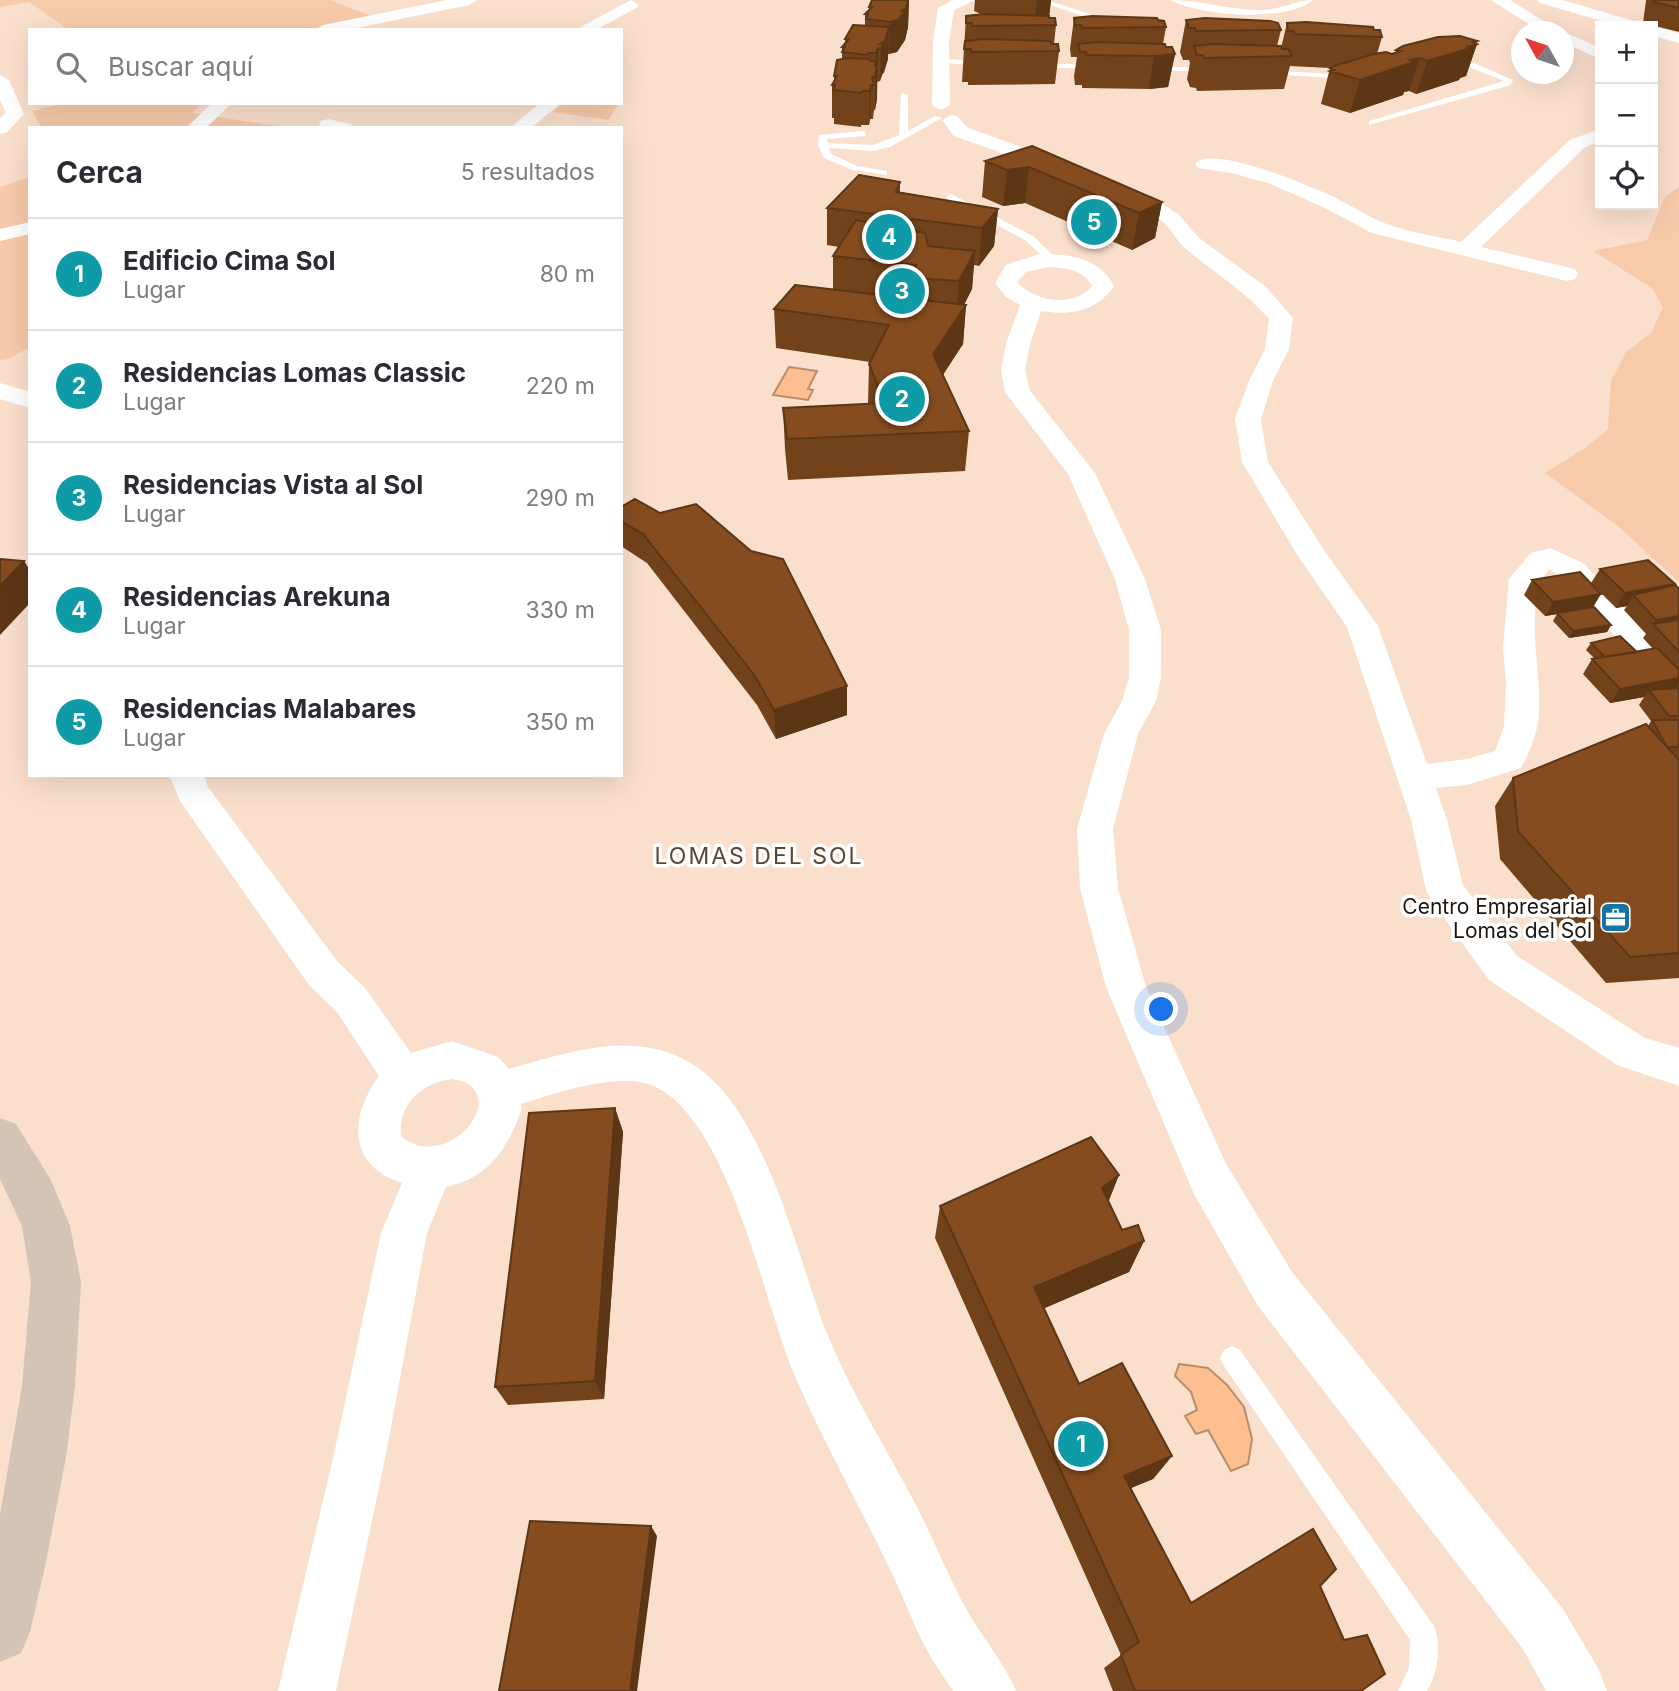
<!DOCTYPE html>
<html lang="es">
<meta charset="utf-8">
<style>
body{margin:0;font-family:Inter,sans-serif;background:#f2f2f3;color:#2b2b33}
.controls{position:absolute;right:21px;top:21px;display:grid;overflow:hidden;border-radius:0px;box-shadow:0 7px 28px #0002}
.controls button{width:63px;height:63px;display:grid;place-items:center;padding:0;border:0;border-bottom:2px solid #e1e1e2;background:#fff;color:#2b2b33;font:35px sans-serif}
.compass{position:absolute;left:1511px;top:21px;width:63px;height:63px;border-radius:50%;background:#fff;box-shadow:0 7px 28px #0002;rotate:310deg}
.you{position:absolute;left:1162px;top:1010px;width:24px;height:24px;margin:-18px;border:5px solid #fff;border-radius:50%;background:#1a73e8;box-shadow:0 0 0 10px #1a73e833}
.badge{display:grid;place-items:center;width:46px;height:46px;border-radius:50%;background:#0b8043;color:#fff;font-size:23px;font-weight:700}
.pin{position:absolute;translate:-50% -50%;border:4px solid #fff;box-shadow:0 2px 7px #0006}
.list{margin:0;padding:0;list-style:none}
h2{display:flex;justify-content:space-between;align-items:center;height:91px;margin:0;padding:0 28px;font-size:30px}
h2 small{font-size:23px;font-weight:400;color:#7c7c81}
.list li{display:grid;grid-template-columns:46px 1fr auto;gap:21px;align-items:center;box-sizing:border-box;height:112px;padding:0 28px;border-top:2px solid #e1e1e2}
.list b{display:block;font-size:26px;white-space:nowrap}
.list p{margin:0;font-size:23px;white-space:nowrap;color:#7c7c81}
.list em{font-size:23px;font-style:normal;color:#7c7c81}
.icon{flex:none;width:38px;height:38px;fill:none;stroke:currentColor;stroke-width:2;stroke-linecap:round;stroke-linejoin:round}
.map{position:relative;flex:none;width:1679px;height:1691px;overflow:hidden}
.search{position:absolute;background:#fff;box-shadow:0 7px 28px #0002;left:28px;top:28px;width:595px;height:77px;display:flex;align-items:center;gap:18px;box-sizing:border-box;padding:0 24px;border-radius:0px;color:#7c7c81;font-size:26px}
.panel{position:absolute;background:#fff;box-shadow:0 7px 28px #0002;left:28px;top:126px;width:595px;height:651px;border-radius:0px}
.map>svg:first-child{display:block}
.green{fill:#f7caaa}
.water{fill:#febf90;stroke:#bb8c69;stroke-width:2}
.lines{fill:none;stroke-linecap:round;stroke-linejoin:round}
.service{fill:#fff;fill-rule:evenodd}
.minor{fill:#fff;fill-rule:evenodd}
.secondary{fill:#d4c4b6;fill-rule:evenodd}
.wall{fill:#72421b}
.shaded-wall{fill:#5d3616}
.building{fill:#854d1f;stroke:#5d3616;stroke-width:2}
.labels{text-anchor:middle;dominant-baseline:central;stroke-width:7;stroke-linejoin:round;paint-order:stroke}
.poi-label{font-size:21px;fill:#1e150e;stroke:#fff;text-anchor:end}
.neighbourhood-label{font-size:23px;letter-spacing:2px;fill:#5b4535;stroke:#fff}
</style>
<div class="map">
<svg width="1679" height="1691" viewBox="0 0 1679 1691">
<rect width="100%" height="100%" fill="#fadfcc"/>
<path class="green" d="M0 0H331L371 16 307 30H69L29 2 0 7Z
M66 103H202L192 113 290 128H42L32 111Z
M563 103H619L608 120 553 112Z
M30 177V347L8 359 0 360V187Z
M1679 187V582L1618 526 1545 473 1585 448 1608 429 1611 381 1626 352 1651 333 1663 307 1652 288 1593 251 1647 240 1665 197Z"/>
<path class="water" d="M789 367 817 371 808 389 813 390 808 400 773 395Z
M1179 1364 1208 1368 1227 1385 1244 1407 1252 1439 1248 1464 1231 1471 1208 1430 1196 1434 1185 1416 1197 1410 1191 1392 1175 1376Z"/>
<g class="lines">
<path class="service" d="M1035 0H1047L1108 20 1101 22Z
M1170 0C1202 0 1232 11 1264 10 1282 9 1298 0 1313 0 1285 23 1201 16 1170 0Z
M939 59 984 61 988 63 984 65 942 63Z
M1444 60 1474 63 1513 80 1511 85 1369 125V121L1504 81 1469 67 1444 64Z
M1033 63 1100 65 1104 67 1100 69 1030 67Z
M1149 66 1212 68 1216 70 1212 72 1146 70Z
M1261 70 1351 75 1355 77 1351 79 1264 74Z
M901 93 908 95V131L935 116 942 118 890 147 873 151 829 148 831 154 857 166 887 171V175L852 170 824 158 818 145 819 135 863 131 866 132V136L827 139 828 143 873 145 899 135Z
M951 194 1033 236 1059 261 1050 263 1025 240 948 199 946 197Z
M1232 1346 1240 1350 1434 1626C1442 1647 1438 1672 1427 1691H1398L1409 1668 1410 1640 1224 1366 1220 1358 1224 1350Z"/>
<path class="minor" d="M447 0H477L469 5 347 30H315L323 25Z
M631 0 639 5 636 8 596 30H575Z
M953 0H975L954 10 949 42 950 105 941 110 932 105 933 42 938 8Z
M1491 0H1510L1561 32H1541Z
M1537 0H1562L1641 23 1643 26H1619L1540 3Z
M1653 26 1679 33V43L1653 36Z
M1564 32 1600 48V59L1564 43Z
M0 75 9 80 24 114 7 132 0 134V118L6 113 0 100Z
M212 103H232L206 128H186Z
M540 103H561L531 128H510Z
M951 115 957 116 968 128 1069 164 1072 168 1062 174 1055 172 954 136 942 120Z
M328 119 351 124 353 128H321L319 125 321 121Z
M1600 129V141L1584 148 1481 247 1575 269 1578 274 1575 279 1567 281 1372 233 1323 207 1268 183 1231 173 1198 168 1195 164C1212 143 1317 189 1338 199 1354 207 1370 218 1387 224 1410 233 1437 236 1461 242L1570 140Z
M1117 182 1145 193 1178 214 1199 238 1266 287 1293 318 1289 349 1273 381 1261 419 1268 462 1324 550 1378 626 1427 764 1467 759 1495 751 1504 726 1506 682 1503 648 1509 579 1531 553 1550 548 1583 563 1679 665V696L1667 693 1561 577 1549 569C1519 604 1547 684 1537 728 1534 741 1528 756 1521 768L1467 785 1436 788 1447 820 1463 885 1517 956 1645 1038 1679 1048V1086L1617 1065 1489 980 1432 901 1426 890 1411 820 1347 627 1296 553 1242 462 1235 419 1249 381 1265 349 1269 319C1245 291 1215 273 1187 250 1177 242 1172 229 1162 221 1150 212 1113 196 1107 188L1110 184Z
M30 222V234L0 241V229Z
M1039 254C1069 254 1099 257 1114 286 1097 311 1071 316 1041 311L1030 344 1025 370 1030 391 1095 473 1145 579 1161 630V677L1156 701 1138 734 1113 829 1118 888 1146 987 1226 1164 1292 1272 1563 1609 1599 1670 1607 1691H1546L1523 1649 1258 1306 1194 1194 1106 987 1080 888 1077 829 1104 734 1122 701 1129 677V630L1115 579 1068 474 1005 392 1001 370 1006 344 1020 305 1006 297 995 283 1006 265ZM1048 267C1065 268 1083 269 1092 286 1074 308 1035 302 1017 282L1026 272Z
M0 383 30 392V408L0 399Z
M169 775H204L208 787 337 961 365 988 411 1053 452 1041 498 1057 509 1069C567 1053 631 1029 689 1062 764 1105 795 1249 824 1326 848 1388 885 1446 916 1505 933 1538 947 1573 964 1605 980 1635 1003 1660 1016 1691H953L933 1661C915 1631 904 1597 888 1565 857 1501 822 1439 794 1374 763 1300 730 1124 656 1087 621 1070 556 1093 521 1104L522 1109C507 1148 490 1178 446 1187L427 1233 386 1454 336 1691H278L334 1454 381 1233 402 1183C347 1165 349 1117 379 1076L337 1012 309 985 180 801ZM452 1079C457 1080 464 1081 468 1084 503 1106 443 1172 401 1136 398 1104 422 1083 452 1079Z"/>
<path class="secondary" d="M0 1118 16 1124 51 1180 70 1226 81 1282 75 1386 66 1457 46 1562 30 1632 21 1653 0 1662V1515L22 1386 31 1282 22 1226 0 1179Z"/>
</g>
<path class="wall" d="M872 0H909L908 27 905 40 897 52 888 54V59L884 73 882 74 880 81 877 82V99L875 110H874L873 119H870L869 125H861V127L834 124V118H832V85L834 81V76L842 59V47L845 43V39L865 26V14L869 10V7Z
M975 0H1051L1049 18 1056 25 1054 44 1059 51 1055 84 968 85V82H962L966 16 981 14 974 11Z
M1646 0H1679V32L1643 23Z
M1074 18 1158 20 1166 27 1163 44 1175 54 1168 87 1149 89 1082 88V85H1075L1074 76 1077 57H1071L1070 49Z
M1186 20 1281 30 1277 46 1281 48 1287 23 1374 30 1382 37 1377 54H1392L1395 53 1396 50 1477 41 1476 44H1477L1466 76 1460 78 1459 80 1416 94 1409 91 1404 92 1403 95 1350 113 1321 104 1330 68 1290 66 1284 89 1197 91 1196 88 1190 87 1187 79 1190 63 1189 60H1183L1180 52Z
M1032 146 1162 202 1155 238 1132 250 1025 203 1003 206 982 197 985 161Z
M900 182V192L998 209 994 246 979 266 974 265 972 289 964 305H966L963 344 943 375 969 431 965 471 788 480 785 449 783 408 868 404 869 364 870 362 776 348 774 309 833 290V256L839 247 827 245V208Z
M621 507 847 686V715L776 739 757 705 647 563 621 546Z
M1600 569 1674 586 1679 589V669H1677L1679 670V686L1678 688H1679V978L1606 983 1500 859 1495 806 1513 778 1648 726 1651 721 1639 705 1644 697 1610 703 1583 674 1592 659H1595L1586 650 1591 643 1637 652 1653 649 1643 638 1646 634 1624 610 1627 606 1616 608 1591 583Z
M1532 580 1593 607 1611 625 1607 632 1569 638 1553 621 1557 614 1545 616 1524 595Z
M615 1108 623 1132 604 1399 508 1405 495 1387Z
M1119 1175 1108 1201 1122 1230 1144 1241 1129 1272 1044 1308 1079 1384 1172 1456 1153 1479 1131 1488 1191 1603 1320 1586 1361 1691H1113L1104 1668 1121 1655 935 1238 940 1206Z"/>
<path class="shaded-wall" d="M908 0H909L908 27 905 40 897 52 889 54 890 22 902 11Z
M1037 0H1051L1048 24 1034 25Z
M889 27 888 59 880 81 881 49 880 44Z
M1477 41 1476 44H1477L1466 76 1460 78 1459 80 1416 94 1427 61Z
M878 48 877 99 875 110 876 53Z
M1175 54 1168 87 1149 89 1154 56Z
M1420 58 1409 91 1404 92 1403 95 1350 113 1360 80 1410 60Z
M871 85 870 119 869 125 870 91Z
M1029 167 1025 203 1003 206 1007 170Z
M1162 202 1155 238 1132 250 1139 213Z
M998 209 994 246 979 266 982 228Z
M975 251 972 289 957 318 966 305 963 344 930 394 933 354 956 319 959 281Z
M24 561 30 570V603L0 635V586Z
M1675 584 1665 598 1633 595 1627 606 1616 608 1625 593Z
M1601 594 1592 609 1545 616 1553 602Z
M1679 616V629L1653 624 1656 620Z
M1611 625 1607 632 1569 638 1573 631Z
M1679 678V686L1675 692 1649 690 1644 697 1610 703 1620 689Z
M847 686V715L776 739 774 710Z
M615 1108 623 1132 604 1399 595 1381Z
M1119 1175 1106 1208 1102 1188Z
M1144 1241 1129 1272 1024 1317 1034 1287Z
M1172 1456 1153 1479 1109 1497 1124 1476Z
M651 1526 657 1536 637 1691H630Z"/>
<path class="building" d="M872 0H908L906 9 902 11 905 12 898 20 890 22 866 19 868 14H865L872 7H869Z
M1653 0H1679V8L1653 2Z
M984 14 1049 16V18H1055L1056 25 972 26V23H966V16Z
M1092 16 1157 18 1158 20 1164 21 1166 27 1082 28 1081 25H1075L1074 18Z
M1205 18 1270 21 1278 23 1281 30 1196 31 1195 28H1189L1186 20Z
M1306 22 1373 27 1374 30H1380L1382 37 1294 34V31H1288L1287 23Z
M853 25 889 27 885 41 880 44H883L881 49 878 48 876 53H868L867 55 842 52 845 47H842L849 39H845Z
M1460 36 1477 41 1473 42 1477 44 1468 47 1471 48 1427 61 1420 58 1410 60 1414 62 1360 80 1330 71 1334 70 1330 68 1337 65 1374 54 1386 52 1392 54 1401 51 1396 50 1403 46 1438 37Z
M984 39 1050 41 1051 44H1058L1059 51 971 52V49H964L965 41Z
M1097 42 1165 44 1166 47H1172L1175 54 1154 56 1087 55 1086 52H1080L1078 44Z
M1212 44 1281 46 1282 49H1288L1292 56 1204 58 1203 55H1197L1194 46Z
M847 58 870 59V61H876L875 66H877L875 77H872L874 85H871L870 91H862L861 93 834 90 835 85H832L837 76H834L837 60Z
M1032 146 1162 202 1139 213 1029 167 1007 170 985 161Z
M859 175 900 182 896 192 998 209 982 228 827 208Z
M856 220 925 233 928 246 975 251 959 281 914 278 916 265 833 256Z
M795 285 966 305 933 354 969 431 787 439 783 408 885 403 869 364 889 325 774 309Z
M635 499 660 513 696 504 751 551 783 559 847 686 774 710 755 676 643 534 621 521V507Z
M0 559 24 561 0 586Z
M1648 560 1675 584 1625 593 1600 569Z
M1580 572 1601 594 1553 602 1532 580Z
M1675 585 1679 589V616L1656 620 1633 595Z
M1594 607 1611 625 1573 631 1557 613Z
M1679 620V652L1653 624Z
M1620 636 1637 652 1605 657 1591 643Z
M1657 648 1679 670V678L1620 689 1592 659Z
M1679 688V716H1669L1649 690Z
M1652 720H1679V747H1667Z
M1646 724 1679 760V953L1630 957 1518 831 1513 778Z
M615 1108 595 1381 495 1387 529 1113Z
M1091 1137 1119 1175 1102 1188 1122 1230 1138 1225 1144 1241 1034 1287 1079 1384 1122 1363 1172 1456 1124 1476 1191 1603 1313 1529 1336 1569 1320 1586 1344 1640 1367 1635 1385 1674 1361 1691H1135L1121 1655 1139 1642 940 1206Z
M530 1521 651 1526 630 1691H499Z"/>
<defs>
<symbol id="office-square" viewBox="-11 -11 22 22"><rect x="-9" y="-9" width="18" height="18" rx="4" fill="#1773a1" stroke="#fff"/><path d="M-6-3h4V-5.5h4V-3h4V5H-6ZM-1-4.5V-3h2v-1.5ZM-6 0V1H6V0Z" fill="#fff"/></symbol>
</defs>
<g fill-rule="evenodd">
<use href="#office-square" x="1598" y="900" width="35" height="35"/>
</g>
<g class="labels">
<g class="poi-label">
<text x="1592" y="906">Centro Empresarial<tspan x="1592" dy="24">Lomas del Sol</tspan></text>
</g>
<g class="neighbourhood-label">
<text x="759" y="856">LOMAS DEL SOL</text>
</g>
</g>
</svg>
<div class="controls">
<button>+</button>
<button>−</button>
<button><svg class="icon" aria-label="locate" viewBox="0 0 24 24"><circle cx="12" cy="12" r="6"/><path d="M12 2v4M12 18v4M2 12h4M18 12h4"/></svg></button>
</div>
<svg class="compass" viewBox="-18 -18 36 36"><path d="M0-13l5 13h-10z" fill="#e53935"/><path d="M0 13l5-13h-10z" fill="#7c7c81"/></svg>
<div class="you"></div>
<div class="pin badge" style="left:1081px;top:1444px;background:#0f9aa8">1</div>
<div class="pin badge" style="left:902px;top:399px;background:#0f9aa8">2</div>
<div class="pin badge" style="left:902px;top:291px;background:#0f9aa8">3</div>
<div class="pin badge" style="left:889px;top:237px;background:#0f9aa8">4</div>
<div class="pin badge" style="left:1094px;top:222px;background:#0f9aa8">5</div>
<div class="search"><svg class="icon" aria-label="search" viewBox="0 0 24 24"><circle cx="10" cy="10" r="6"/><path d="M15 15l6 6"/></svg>Buscar aquí</div>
<section class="panel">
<h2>Cerca<small>5 resultados</small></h2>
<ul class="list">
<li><span class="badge" style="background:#0f9aa8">1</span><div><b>Edificio Cima Sol</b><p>Lugar</p></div><em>80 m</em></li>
<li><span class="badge" style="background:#0f9aa8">2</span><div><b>Residencias Lomas Classic</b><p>Lugar</p></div><em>220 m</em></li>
<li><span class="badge" style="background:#0f9aa8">3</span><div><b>Residencias Vista al Sol</b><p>Lugar</p></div><em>290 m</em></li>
<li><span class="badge" style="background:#0f9aa8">4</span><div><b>Residencias Arekuna</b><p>Lugar</p></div><em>330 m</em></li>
<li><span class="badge" style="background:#0f9aa8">5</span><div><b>Residencias Malabares</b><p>Lugar</p></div><em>350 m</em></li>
</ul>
</section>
</div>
